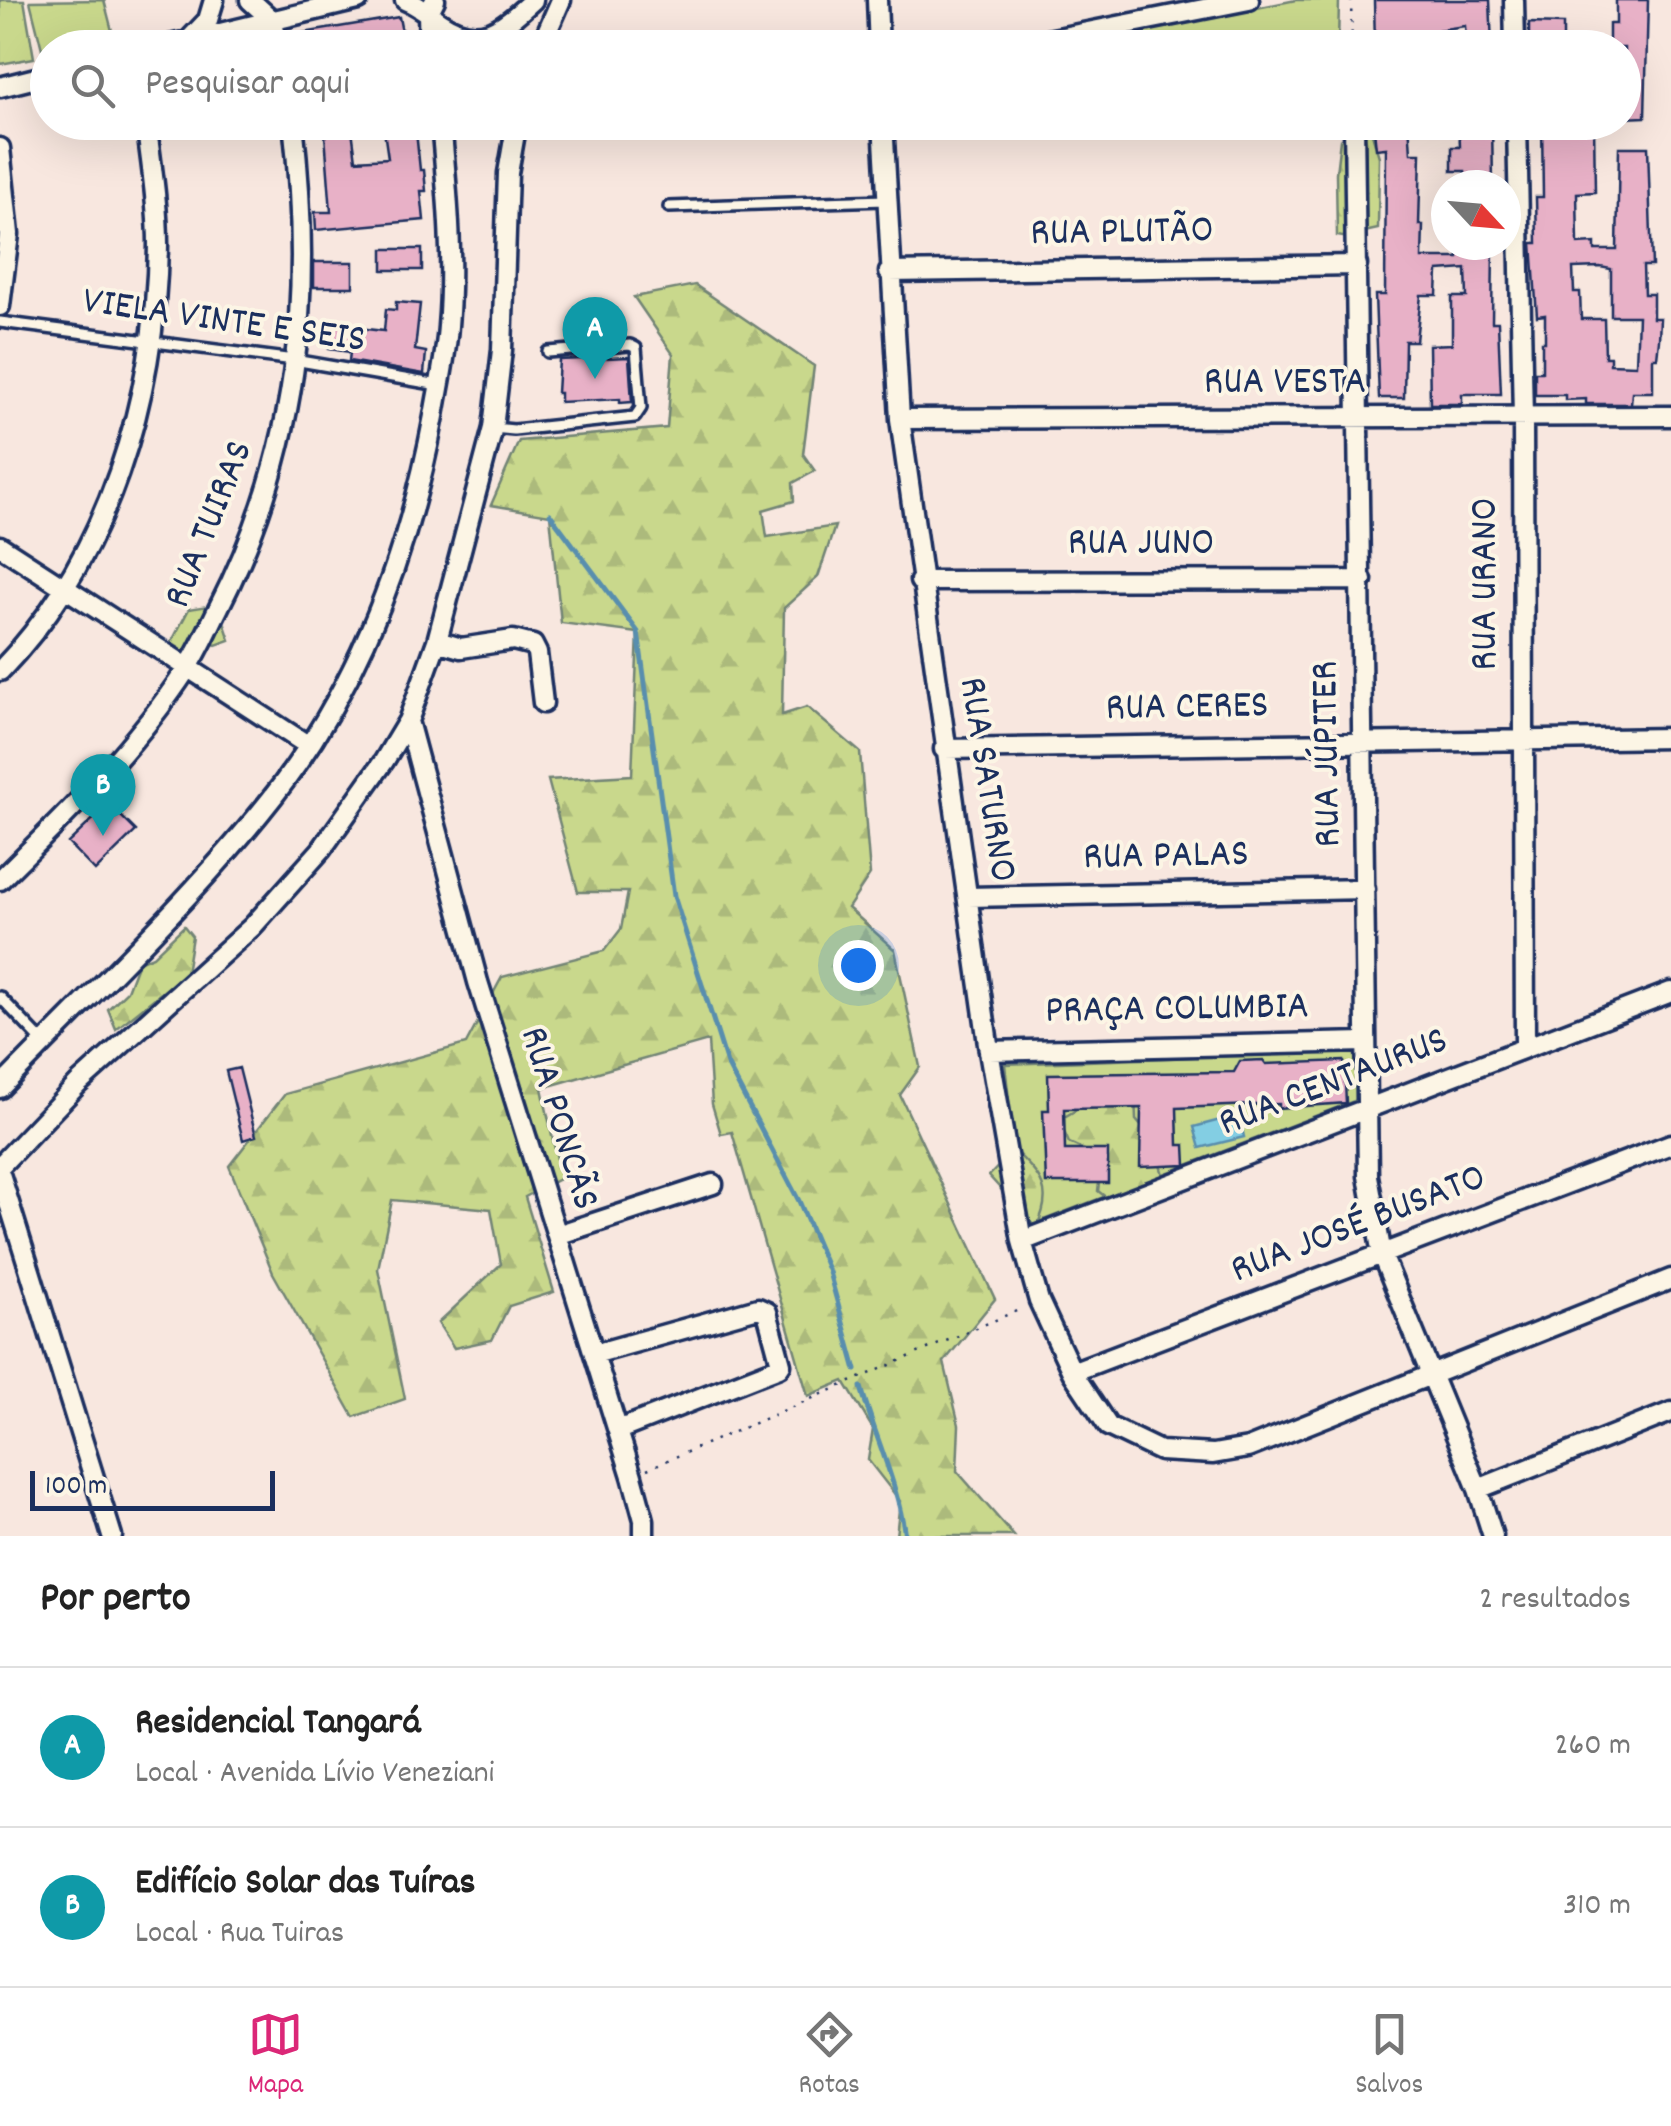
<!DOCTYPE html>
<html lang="pt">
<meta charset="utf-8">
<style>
body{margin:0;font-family:Dekko,sans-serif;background:#f6f6f6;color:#222}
.compass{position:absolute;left:1431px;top:170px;width:90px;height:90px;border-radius:50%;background:#fff;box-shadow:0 10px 40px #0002;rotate:116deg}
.scale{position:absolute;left:30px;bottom:25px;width:245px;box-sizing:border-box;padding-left:10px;border:5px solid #1b2f5e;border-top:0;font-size:28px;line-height:35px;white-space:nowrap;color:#1b2f5e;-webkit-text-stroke:8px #fcf5e5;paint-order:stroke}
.you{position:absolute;left:858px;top:965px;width:35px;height:35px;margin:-25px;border:8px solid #fff;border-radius:50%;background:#1a73e8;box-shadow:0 0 0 15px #1a73e833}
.badge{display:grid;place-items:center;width:65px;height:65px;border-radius:50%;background:#db2777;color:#fff;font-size:32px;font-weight:700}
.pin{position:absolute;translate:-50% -82px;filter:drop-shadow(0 2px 5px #0008)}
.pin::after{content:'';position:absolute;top:52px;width:35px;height:30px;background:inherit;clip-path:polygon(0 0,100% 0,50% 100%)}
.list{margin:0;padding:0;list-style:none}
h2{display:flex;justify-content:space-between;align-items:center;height:130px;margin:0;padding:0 40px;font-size:42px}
h2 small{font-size:32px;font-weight:400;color:#767676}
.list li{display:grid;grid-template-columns:65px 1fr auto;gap:30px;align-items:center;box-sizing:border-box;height:160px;padding:0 40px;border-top:2px solid #e0e0e0}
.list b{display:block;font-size:38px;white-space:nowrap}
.list p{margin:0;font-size:32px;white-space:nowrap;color:#767676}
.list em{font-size:32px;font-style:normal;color:#767676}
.icon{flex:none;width:55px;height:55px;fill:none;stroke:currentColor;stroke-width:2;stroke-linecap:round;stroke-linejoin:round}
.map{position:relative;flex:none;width:1671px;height:1536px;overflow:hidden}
.search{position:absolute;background:#fff;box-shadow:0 10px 40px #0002;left:30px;right:30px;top:30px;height:110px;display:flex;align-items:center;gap:25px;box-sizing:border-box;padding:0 35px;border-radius:55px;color:#767676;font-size:38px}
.sheet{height:450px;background:#fff}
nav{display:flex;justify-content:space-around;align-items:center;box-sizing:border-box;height:140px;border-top:2px solid #e0e0e0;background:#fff;font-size:28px;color:#767676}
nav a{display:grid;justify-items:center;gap:5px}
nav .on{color:#db2777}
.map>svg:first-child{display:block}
.green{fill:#c9d88c;stroke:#728475;stroke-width:2.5}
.forest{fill:url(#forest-firs);stroke:#728475;stroke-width:2.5}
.water{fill:url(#water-ripples);stroke:#598eae;stroke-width:2.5}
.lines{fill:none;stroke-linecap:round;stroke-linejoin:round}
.stream{stroke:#598eae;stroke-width:5}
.building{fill:#e8b1c7;stroke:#1b2f5e;stroke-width:2.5;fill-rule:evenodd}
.service-casing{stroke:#1b2f5e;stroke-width:16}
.minor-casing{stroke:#1b2f5e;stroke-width:25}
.path{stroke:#1b2f5e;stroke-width:2.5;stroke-dasharray:2.5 8;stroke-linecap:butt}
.service{stroke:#fcf5e5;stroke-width:9}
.minor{stroke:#fcf5e5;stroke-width:18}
.labels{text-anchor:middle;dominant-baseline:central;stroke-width:8;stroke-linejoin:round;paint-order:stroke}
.street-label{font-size:40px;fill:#1b2f5e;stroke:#fcf5e5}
</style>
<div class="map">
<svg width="1671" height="1536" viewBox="0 0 1671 1536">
<defs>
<pattern id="forest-firs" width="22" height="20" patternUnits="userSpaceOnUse" patternTransform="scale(2.5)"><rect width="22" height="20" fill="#c9d88c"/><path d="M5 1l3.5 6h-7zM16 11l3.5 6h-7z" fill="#acba7b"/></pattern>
<pattern id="water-ripples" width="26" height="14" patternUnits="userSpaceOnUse" patternTransform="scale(2.5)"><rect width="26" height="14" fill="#83cee3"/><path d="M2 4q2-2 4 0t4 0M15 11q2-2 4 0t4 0" fill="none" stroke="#71b1c5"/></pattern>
</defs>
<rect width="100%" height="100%" fill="#f8e7df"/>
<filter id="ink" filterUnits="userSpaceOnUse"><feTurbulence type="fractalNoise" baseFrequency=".01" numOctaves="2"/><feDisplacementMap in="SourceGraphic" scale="20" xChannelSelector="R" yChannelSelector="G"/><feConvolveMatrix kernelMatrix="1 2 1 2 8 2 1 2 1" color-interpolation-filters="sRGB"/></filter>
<g filter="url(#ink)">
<path class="green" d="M0 0H24L34 58 0 64Z
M104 0 112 31 42 49 30 1Z
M1296 0H1339L1338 47H1063Z
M1355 1051 1357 1100 1023 1228 1005 1064Z"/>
<path class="forest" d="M1370 127 1379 157 1378 229 1360 233 1354 239 1337 236 1336 173 1340 140Z
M695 285 814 366 803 454 815 471 793 483 794 501 763 510 767 537 835 526 818 577 784 608 782 715 807 707 860 752 870 875 848 908 895 950 920 1067 900 1095 995 1299 944 1362 959 1425 957 1471 1014 1536H896L900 1501 868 1460 873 1429 844 1381 808 1396 732 1132 721 1134 712 1104 708 1041 542 1088 561 1178 525 1197 554 1292 509 1306 492 1340 454 1348 438 1323 501 1264 491 1209 392 1200 378 1269 405 1399 354 1417 273 1273 229 1166 285 1094 466 1044 502 977 604 951 621 929 628 892H578L548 780 632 775 638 633 561 623 550 515 491 505 519 441 667 428 673 354 634 297Z
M208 606 223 619 230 640 216 645 206 641 187 653 171 643 189 609Z
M184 926 192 936 186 973 116 1029 108 1009 127 991 138 962 153 956Z
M1106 1093 1135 1094 1136 1120 1152 1139 1164 1178 1121 1209 1098 1191 1102 1158 1069 1143 1059 1120Z
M1014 1150C1041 1177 1055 1190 1036 1228L989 1176Z"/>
<path class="water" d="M1239 1115 1244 1137 1200 1148 1194 1127Z"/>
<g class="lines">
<path class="stream" d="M550 514 638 632 674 896 727 1064 799 1201 829 1272 856 1370
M861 1387C875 1437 898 1484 905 1536"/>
</g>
<path class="building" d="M1374 0H1490L1492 46 1467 47 1465 26 1438 30 1420 48H1375Z
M1616 0H1648L1645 117 1624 118V48H1609V24H1616Z
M399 17 405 48H374V44L305 48 303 33Z
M1529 23 1563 24V47L1529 46Z
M324 122H351L356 160 388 158 383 124 415 122 420 170H424L426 191H421L424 220 316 230 315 212H331Z
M1386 122H1409L1411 153H1421L1419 225H1423L1422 258H1458V246L1493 247 1492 322H1498L1501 394H1462V404H1430L1429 345 1452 344V297H1467L1466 269 1438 271 1437 295H1421L1416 341H1405L1404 398H1379L1375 295H1385L1386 148 1376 149 1374 129 1386 128Z
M1459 122H1492L1493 185H1465V171H1452V147H1460Z
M1542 122 1594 123 1595 192 1577 193 1578 244 1595 243V250H1617L1619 147H1648L1652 266H1643L1644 294H1653V318H1660L1659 340 1657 358H1653V392H1632L1631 404H1586V399L1565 400V395H1535V372H1542V342H1545V315L1537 316 1532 243H1537L1536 197H1543ZM1600 267 1611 269V316H1638L1636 365 1610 364V357H1605L1604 319H1581L1580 292H1574L1573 268Z
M383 249H422V270H383Z
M314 262H353V287H314Z
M396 302 420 304 415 350 426 352 424 374 349 361 350 352 329 349 332 325 384 331 386 309 396 310Z
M629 357 632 402 620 403V399L560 402V393H557L559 360Z
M109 804 136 831 95 871 68 843Z
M1263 1060 1266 1064 1344 1061 1346 1103 1279 1108V1104L1177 1108 1178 1145H1185L1186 1165 1140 1167 1141 1108 1064 1109 1065 1150H1108V1183H1046L1043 1110H1049L1048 1074 1234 1072 1240 1061Z
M239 1068 256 1136 243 1140 226 1071Z"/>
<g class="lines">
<defs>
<path id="service" d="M669 207 886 200
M0 322 294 360 439 385
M493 428 514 430 635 417 641 408 636 348 630 345 548 352
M0 997 43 1042"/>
<path id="minor" d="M250 0 273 21 278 48
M405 0C418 5 428 14 440 22 480 49 501 29 533 0
M877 0 879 48
M1514 0 1515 48
M189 40 208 20 214 0
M158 48 358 0
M429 48 428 14 435 0
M540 48 561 0
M1007 48 1249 0
M0 87 48 75
M883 122 900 419 989 1051 1022 1241 1039 1301 1072 1372 1108 1426 1160 1451 1213 1454 1248 1448 1671 1279
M1354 122 1368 1176 1382 1255 1478 1489 1493 1536
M1517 122 1523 418 1525 1046
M0 148 9 234 0 306
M889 272 1357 265
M900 419 1671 416
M0 546 309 746
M920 581 1362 580
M437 641 461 648 513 640 533 645 537 653 543 703
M0 671C108 559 156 397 158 244 158 204 151 162 146 122
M408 721 478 982 632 1476 644 1520V1536
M944 749 1671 738
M0 880C67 814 134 749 186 670 199 651 208 629 218 609 299 450 313 298 293 122
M968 897 1365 889
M989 1051 1366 1042
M0 1088C88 997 180 911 260 813 355 698 407 561 434 416 439 386 446 356 448 326 454 258 447 190 441 122
M0 1166 78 1084 252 927 321 850 384 761 408 721 437 641 493 428 502 350 508 173 517 122
M0 1174 112 1536
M557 1235 713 1184
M1022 1241 1671 992
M594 1354 758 1308 767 1312 781 1364 779 1367 618 1430
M1072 1372 1671 1144
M1478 1489 1671 1412"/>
</defs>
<use href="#service" class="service-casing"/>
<use href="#minor" class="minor-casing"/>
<path class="path" d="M1351 0 1352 48
M647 1469 1021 1309"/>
<use href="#service" class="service"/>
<use href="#minor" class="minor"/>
</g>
</g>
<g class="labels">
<g class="street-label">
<text transform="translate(1122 234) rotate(-1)">RUA PLUTÃO</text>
<text transform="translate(224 323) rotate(8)">VIELA VINTE E SEIS</text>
<text x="1285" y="384">RUA VESTA</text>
<text transform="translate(211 525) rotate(-68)">RUA TUIRAS</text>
<text x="1141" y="545">RUA JUNO</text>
<text transform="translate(1487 584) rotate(-90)">RUA URANO</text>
<text transform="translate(1187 709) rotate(-1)">RUA CERES</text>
<text transform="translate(1329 754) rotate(-91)">RUA JÚPITER</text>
<text transform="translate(985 780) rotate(81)">RUA SATURNO</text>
<text transform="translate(1166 858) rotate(-1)">RUA PALAS</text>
<text transform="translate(1177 1011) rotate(-1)">PRAÇA COLUMBIA</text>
<text transform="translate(1334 1084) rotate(-21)">RUA CENTAURUS</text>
<text transform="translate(557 1119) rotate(73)">RUA PONCÃS</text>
<text transform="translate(1359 1226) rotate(-21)">RUA JOSÉ BUSATO</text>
</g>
</g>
</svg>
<svg class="compass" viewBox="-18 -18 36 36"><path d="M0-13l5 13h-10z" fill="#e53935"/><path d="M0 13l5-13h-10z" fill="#767676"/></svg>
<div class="scale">100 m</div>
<div class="you"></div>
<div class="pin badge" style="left:595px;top:379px;background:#0f9aa8">A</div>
<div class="pin badge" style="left:103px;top:836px;background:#0f9aa8">B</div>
<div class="search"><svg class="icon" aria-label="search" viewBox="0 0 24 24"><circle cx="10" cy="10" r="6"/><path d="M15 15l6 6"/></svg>Pesquisar aqui</div>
</div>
<section class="sheet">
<h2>Por perto<small>2 resultados</small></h2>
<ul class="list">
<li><span class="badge" style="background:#0f9aa8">A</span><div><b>Residencial Tangará</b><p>Local · Avenida Lívio Veneziani</p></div><em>260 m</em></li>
<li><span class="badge" style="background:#0f9aa8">B</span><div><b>Edifício Solar das Tuíras</b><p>Local · Rua Tuiras</p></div><em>310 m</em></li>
</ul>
</section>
<nav>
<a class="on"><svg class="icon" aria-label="map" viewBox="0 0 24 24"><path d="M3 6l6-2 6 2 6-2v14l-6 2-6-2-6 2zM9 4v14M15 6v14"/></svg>Mapa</a>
<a><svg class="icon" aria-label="directions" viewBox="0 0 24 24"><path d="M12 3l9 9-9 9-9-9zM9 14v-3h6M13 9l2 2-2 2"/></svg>Rotas</a>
<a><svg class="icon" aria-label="saved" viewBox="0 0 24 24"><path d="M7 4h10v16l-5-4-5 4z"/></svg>Salvos</a>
</nav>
